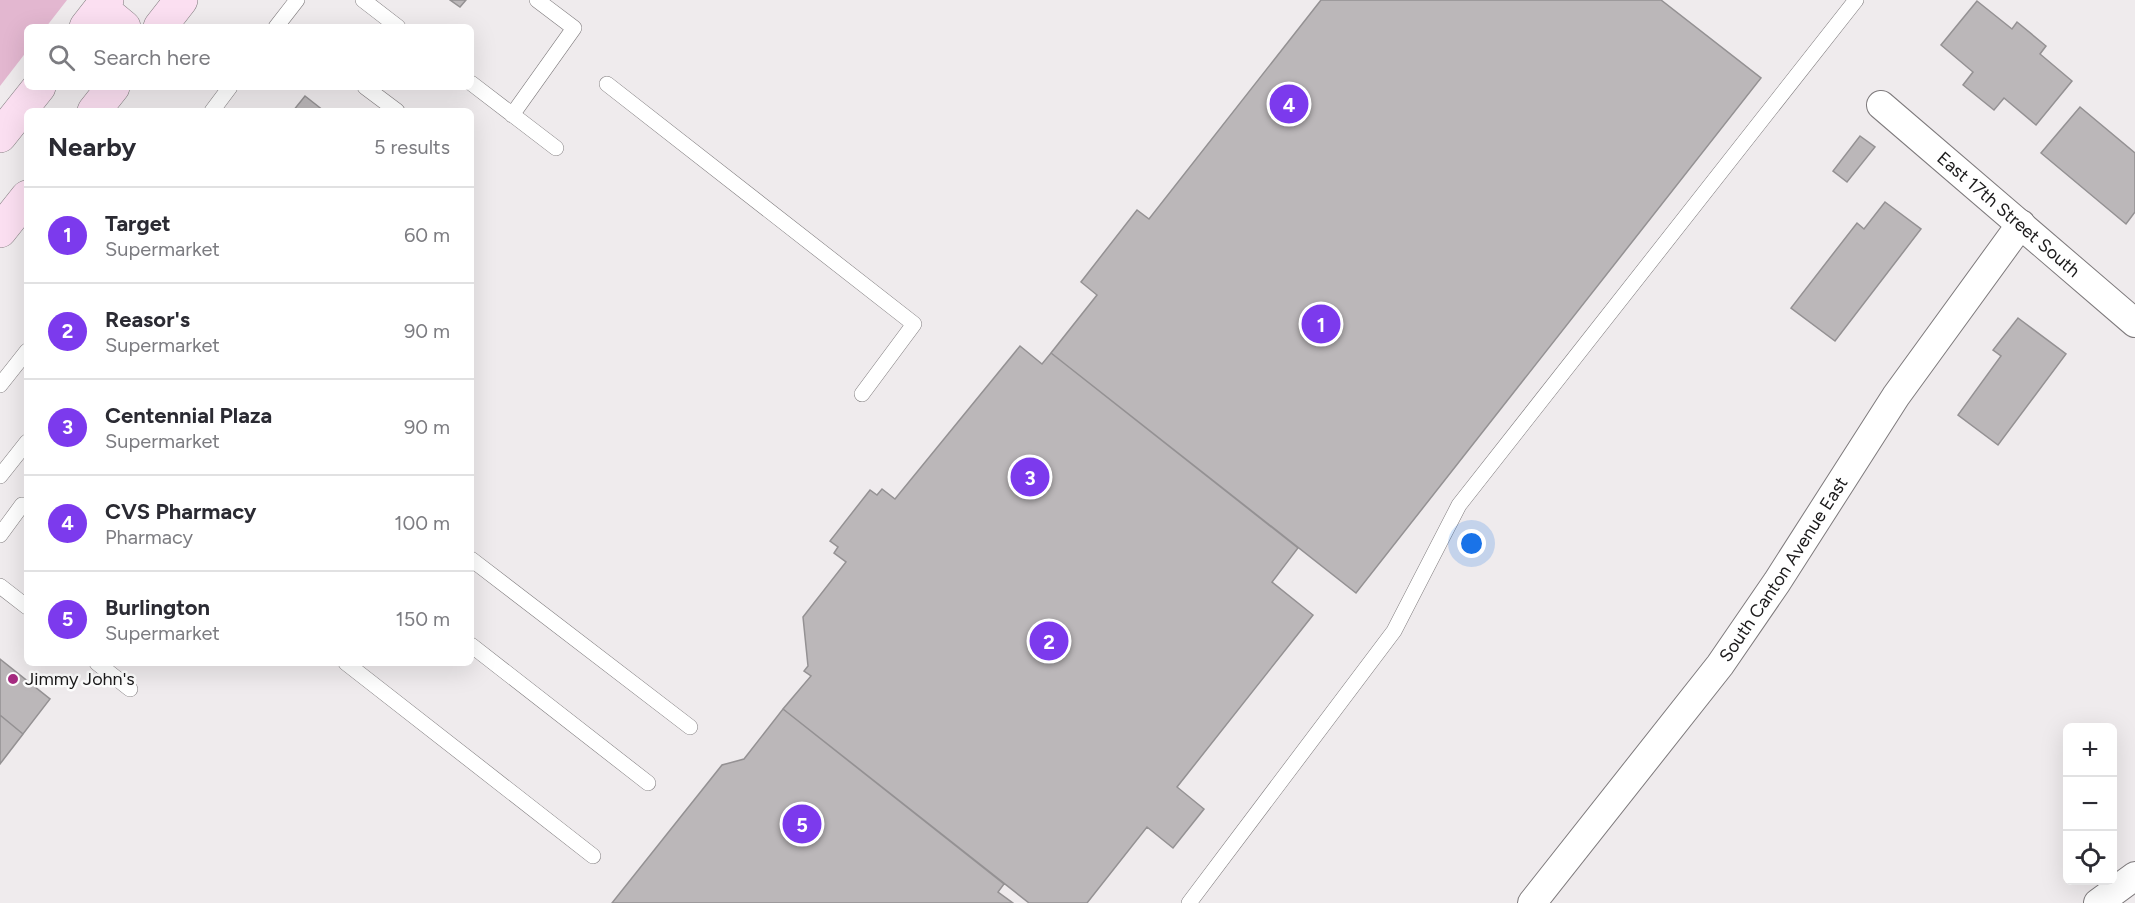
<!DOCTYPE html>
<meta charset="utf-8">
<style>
body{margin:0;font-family:Figtree,sans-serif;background:#f2f2f3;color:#2b2b33}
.controls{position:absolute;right:18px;bottom:18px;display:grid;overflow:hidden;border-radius:9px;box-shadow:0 6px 24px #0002}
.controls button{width:54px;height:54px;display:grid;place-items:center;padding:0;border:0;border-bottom:2px solid #e1e1e2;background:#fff;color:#2b2b33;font:30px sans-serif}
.you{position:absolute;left:1472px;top:544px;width:21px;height:21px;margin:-15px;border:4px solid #fff;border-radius:50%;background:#1a73e8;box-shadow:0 0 0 9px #1a73e833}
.badge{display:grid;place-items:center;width:39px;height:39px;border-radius:50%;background:#7c3aed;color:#fff;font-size:20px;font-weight:700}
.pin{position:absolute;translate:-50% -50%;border:3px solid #fff;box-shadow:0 2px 6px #0006}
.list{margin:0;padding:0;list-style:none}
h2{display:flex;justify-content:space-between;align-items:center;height:78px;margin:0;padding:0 24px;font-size:26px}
h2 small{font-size:20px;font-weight:400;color:#7c7c81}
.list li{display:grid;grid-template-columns:39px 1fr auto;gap:18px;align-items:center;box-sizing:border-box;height:96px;padding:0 24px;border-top:2px solid #e1e1e2}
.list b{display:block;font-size:22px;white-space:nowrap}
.list p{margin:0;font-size:20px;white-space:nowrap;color:#7c7c81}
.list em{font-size:20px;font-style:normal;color:#7c7c81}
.icon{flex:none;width:33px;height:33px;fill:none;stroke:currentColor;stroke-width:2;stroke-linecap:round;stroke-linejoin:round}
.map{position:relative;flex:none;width:2135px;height:903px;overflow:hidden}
.search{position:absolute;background:#fff;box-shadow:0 6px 24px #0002;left:24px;top:24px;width:450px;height:66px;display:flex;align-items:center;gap:15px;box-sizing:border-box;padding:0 21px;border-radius:9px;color:#7c7c81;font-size:22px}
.panel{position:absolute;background:#fff;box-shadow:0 6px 24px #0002;left:24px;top:108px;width:450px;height:558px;border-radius:9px}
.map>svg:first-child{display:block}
.green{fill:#e3b7d0}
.building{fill:#bbb7b9;stroke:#949193;stroke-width:1.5}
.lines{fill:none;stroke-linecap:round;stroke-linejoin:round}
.lane-casing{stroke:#7e7a7c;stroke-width:16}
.street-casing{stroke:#7e7a7c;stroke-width:30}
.secondary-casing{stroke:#7e7a7c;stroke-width:34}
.lane{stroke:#fff;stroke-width:15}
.street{stroke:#fff;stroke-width:28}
.secondary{stroke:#fbdff1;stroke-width:33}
.poi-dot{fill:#a62c81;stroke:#fff;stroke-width:2}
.labels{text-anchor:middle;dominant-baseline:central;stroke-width:5;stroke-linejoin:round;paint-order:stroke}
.street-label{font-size:18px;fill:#1b1a1b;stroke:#fff}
.poi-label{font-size:18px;fill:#1b1a1b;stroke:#fff;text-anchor:start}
</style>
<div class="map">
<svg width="2135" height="903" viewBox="0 0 2135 903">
<rect width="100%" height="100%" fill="#efebed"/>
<path class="green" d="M0 0H67L46 27H27V51L0 86Z"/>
<path class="building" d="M450 0H466L460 7Z
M1321 0H1661L1761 78 1356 593 1051 353 1097 295 1081 282 1137 210 1149 219Z
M1977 1 2012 29 2017 22 2046 46 2040 54 2072 81 2036 125 2004 98 1994 110 1963 85 1973 72 1941 45Z
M305 96 324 111H293Z
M2080 107 2135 153V212L2126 224 2041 153Z
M1860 136 1875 147 1847 182 1833 171Z
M1885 202 1921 229 1835 341 1791 308 1857 223 1864 229Z
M2018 318 2066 354 1998 445 1958 415 2001 356 1993 350Z
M1020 346 1042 364 1051 353 1298 548 1272 582 1313 615 1177 787 1204 809 1173 848 1147 827 1087 903H1029L783 709 811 676 804 671 808 666 803 617 846 562 834 553 838 547 830 541 870 490 877 495 882 489 895 499Z
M0 659 50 699 23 734 0 715Z
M783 709 1004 884 998 892 1013 903H612L722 765 744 759Z
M0 715 23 734 0 764Z"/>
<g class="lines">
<defs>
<path id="lane" d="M363 0 398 27
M276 27 297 0
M471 83 556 148
M607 84 914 324 862 394
M365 87 397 111
M212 111 230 87
M512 115 574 28 537 0
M0 385 27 351
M0 476 27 442
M0 535 22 505
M471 559 690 727
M0 586 27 607
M471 645 648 783
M97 663 130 689
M346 663 593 856
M1189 903 1394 631 1459 505 1856 0"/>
<g id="street">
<path id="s1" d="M1881 105 2135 323"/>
<path id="s2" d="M1532 903 1720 665 1777 582 1896 396 2021 224"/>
<path d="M2098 903 2135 876"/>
</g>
<path id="secondary" d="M101 8 124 27
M86 27 107 0
M160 27 181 0
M94 111 113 87
M0 136 39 87
M0 231 27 197"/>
</defs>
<use href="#lane" class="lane-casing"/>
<use href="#street" class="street-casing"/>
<use href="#secondary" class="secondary-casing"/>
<use href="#lane" class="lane"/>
<use href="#street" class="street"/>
<use href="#secondary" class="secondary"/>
</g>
<circle class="poi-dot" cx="13" cy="679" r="6"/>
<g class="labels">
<g class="street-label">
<text stroke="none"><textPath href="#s1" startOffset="168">East 17th Street South</textPath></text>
<text stroke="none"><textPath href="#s2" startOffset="418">South Canton Avenue East</textPath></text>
</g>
<g class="poi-label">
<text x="25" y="679">Jimmy John's</text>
</g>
</g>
</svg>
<div class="controls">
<button>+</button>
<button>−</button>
<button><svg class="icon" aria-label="locate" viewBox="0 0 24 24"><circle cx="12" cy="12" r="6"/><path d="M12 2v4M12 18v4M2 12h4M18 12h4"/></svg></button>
</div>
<div class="you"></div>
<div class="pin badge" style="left:1321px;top:324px">1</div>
<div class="pin badge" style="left:1049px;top:641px">2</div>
<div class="pin badge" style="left:1030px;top:477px">3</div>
<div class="pin badge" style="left:1289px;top:104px">4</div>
<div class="pin badge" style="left:802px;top:824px">5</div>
<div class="search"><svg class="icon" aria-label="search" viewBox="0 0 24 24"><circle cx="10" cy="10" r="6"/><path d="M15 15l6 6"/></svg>Search here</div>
<section class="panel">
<h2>Nearby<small>5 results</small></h2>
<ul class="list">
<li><span class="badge">1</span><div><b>Target</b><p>Supermarket</p></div><em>60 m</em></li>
<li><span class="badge">2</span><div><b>Reasor's</b><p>Supermarket</p></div><em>90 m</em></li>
<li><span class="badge">3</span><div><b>Centennial Plaza</b><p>Supermarket</p></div><em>90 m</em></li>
<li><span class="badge">4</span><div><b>CVS Pharmacy</b><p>Pharmacy</p></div><em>100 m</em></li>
<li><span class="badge">5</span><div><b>Burlington</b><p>Supermarket</p></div><em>150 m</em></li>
</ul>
</section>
</div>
